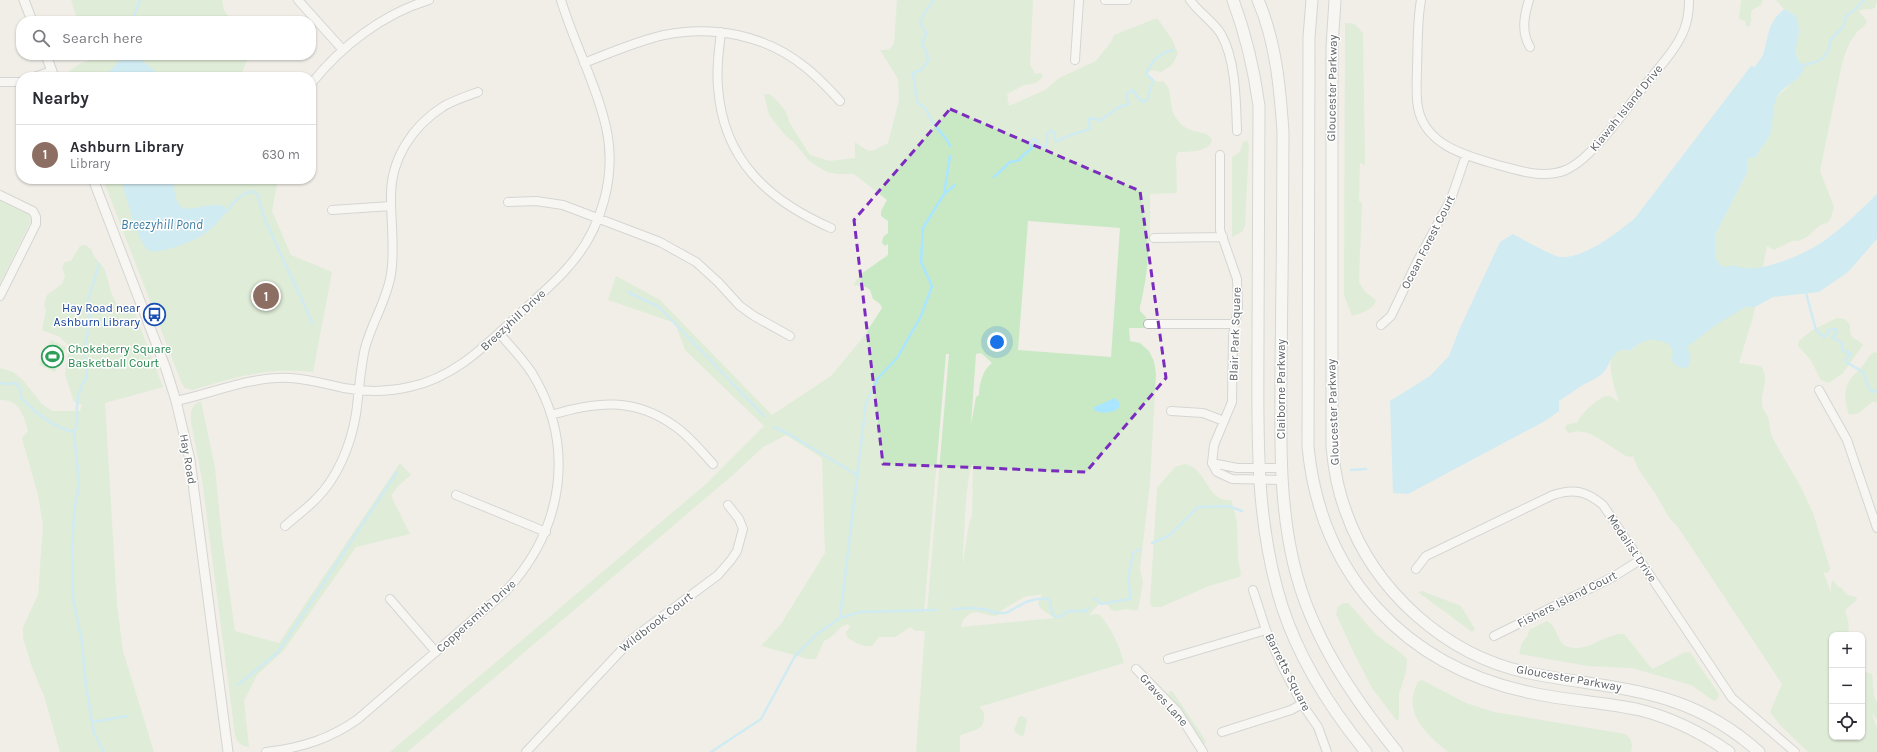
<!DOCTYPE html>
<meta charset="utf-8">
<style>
body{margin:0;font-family:Karla,sans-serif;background:#f2f2f3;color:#2b2b33}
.controls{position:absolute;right:12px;bottom:12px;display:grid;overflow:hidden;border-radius:8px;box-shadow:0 1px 3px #0004}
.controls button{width:36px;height:36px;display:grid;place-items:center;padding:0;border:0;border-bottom:1px solid #e1e1e2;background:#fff;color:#2b2b33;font:20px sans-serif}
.you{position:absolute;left:997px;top:342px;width:14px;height:14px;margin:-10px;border:3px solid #fff;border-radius:50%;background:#1a73e8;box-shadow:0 0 0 6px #1a73e833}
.badge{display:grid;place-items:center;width:26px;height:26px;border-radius:50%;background:#111827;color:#fff;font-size:13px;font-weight:700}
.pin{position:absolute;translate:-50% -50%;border:2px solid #fff;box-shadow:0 1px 4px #0006}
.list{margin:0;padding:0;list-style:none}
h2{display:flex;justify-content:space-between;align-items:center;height:52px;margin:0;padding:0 16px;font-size:17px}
h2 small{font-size:13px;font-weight:400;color:#7c7c81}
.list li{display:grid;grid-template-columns:26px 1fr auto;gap:12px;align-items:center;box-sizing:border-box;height:60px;padding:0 16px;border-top:1px solid #e1e1e2}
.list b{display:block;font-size:15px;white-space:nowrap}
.list p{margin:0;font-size:13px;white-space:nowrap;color:#7c7c81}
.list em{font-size:13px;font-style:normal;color:#7c7c81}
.icon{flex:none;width:22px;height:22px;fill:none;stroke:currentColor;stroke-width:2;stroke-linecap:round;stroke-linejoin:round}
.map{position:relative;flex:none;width:1877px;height:752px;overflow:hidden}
.search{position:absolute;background:#fff;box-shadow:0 1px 3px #0004;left:16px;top:16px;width:300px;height:44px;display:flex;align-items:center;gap:10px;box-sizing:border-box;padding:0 14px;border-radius:16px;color:#7c7c81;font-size:15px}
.panel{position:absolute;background:#fff;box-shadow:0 1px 3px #0004;left:16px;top:72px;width:300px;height:112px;border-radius:16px}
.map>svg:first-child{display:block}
.green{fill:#c9e9c4;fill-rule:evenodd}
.water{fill:#aae6ff}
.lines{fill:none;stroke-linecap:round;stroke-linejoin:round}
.stream{stroke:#aae6ff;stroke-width:2.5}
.minor-casing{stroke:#b3b6ba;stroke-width:10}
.tertiary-casing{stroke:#b3b6ba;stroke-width:11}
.secondary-casing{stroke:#b4b8bc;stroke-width:13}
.minor{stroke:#fff;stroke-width:8}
.tertiary{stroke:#fff;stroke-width:9}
.secondary{stroke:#fff;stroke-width:11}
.marked{fill:none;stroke:#7b2cbf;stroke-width:3;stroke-dasharray:8 5;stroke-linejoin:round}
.labels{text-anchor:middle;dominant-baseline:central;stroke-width:3;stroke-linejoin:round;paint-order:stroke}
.street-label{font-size:12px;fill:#5f6468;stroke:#fff}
.transit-label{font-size:12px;fill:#164399;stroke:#fff;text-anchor:end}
.leisure-label{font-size:12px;fill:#27864d;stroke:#fff;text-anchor:start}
.water-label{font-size:13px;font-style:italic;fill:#3c7da3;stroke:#fff}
</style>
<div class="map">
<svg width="1877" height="752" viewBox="0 0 1877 752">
<rect width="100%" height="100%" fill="#f1eee8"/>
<path class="green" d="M71 0H222L224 10 232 21H78Z
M897 0H1033L1030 64 1035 74 1041 73 1043 77 1036 83 1024 85 1007 94 1009 106 1045 90 1059 78 1096 61 1111 42 1114 35 1157 18 1172 39 1178 54 1172 65 1161 72 1152 70 1148 73 1150 78 1159 82 1163 81C1174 90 1168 107 1176 118 1187 136 1204 128 1212 139 1211 152 1189 152 1178 152L1176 157 1177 193 1150 194C1151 232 1149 270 1140 307V311L1146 317 1145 328H1129L1130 341 1140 343 1149 351 1154 361 1156 374 1150 483 1140 569 1143 582 1138 610C1133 611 1132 610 1128 609 1118 609 1113 616 1108 605L1100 603 1089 615 1099 614C1112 629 1119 645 1124 663L979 707C983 710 985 713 984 718 984 732 970 730 960 736V752H916L925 631H916L910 627 895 637H879L872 646C862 647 855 643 847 637L846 632 850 627 848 624C837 627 835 637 824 641L816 659H808L761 646 781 624 825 553 822 458 786 435 763 447 734 474 407 752H390L706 484 764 426 685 350 675 323 608 300 616 276 660 300 772 415 831 376 864 336 882 308 880 304 873 299 870 290 866 287 853 285 861 274 888 255V244L885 246 882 243 883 237 888 233V221L881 216V211L887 200 854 174H837L827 172 809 161 794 142 786 136 769 115 764 94H770C778 102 788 110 789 122L810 155 829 161 855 158V142L868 151 874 150 888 143 899 100 898 79 880 50C887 50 891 50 894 43ZM1028 221 1120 228 1111 357 1018 350ZM981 353 992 363C983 369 979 384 979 395L976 397 971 425 976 354ZM946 354H949L927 612H924ZM973 464 972 516 969 523 963 564C963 549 966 472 973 464ZM1042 594 1038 603 1040 608 1054 618 961 627C962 621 963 619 967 616 978 606 987 619 999 615V612L1024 597Z
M1741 0H1763L1760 6C1745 11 1755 15 1749 27L1746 25 1745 21 1739 19Z
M1776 0H1877L1875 8C1870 10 1864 8 1859 11L1867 21C1865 27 1861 28 1857 32 1847 44 1843 59 1840 73L1820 171 1834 207 1831 218 1827 223 1820 225 1807 237 1798 241H1792L1774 250 1767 246 1753 317 1739 363 1761 366C1770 379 1761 389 1762 403 1762 410 1768 414 1769 421 1770 426 1770 431 1772 437L1802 489 1813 513 1830 568 1829 572 1825 573 1823 571 1831 593V584L1833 580 1838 587 1842 588C1845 594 1848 596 1856 597L1857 600 1845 610C1847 618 1852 628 1846 635H1832V737H1862V671L1872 674 1874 696 1877 703V719L1872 714 1877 728V752H1808L1781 726 1770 712 1782 684 1678 527C1667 518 1663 505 1655 493 1647 481 1637 470 1633 456L1629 457C1610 449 1591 425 1569 433L1565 429 1566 425 1578 422C1580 414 1599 397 1607 396 1612 396 1616 400 1619 402 1615 388 1597 342 1630 351L1645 339 1715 257V235L1748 171 1747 158H1755L1769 137 1775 100 1802 71 1795 49 1799 32 1796 16 1784 9Z
M1345 23C1355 23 1358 26 1363 34L1365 165 1360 163 1359 201 1362 203 1359 282 1365 292 1376 300C1374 310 1361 313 1352 316L1344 295Z
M105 55H249L240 77H66C72 63 92 60 105 55Z
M1247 141 1249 144 1245 225 1243 231 1232 237V157L1240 152 1243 142Z
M103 179H278L272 211 291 255 332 272 313 372C268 367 236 377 193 390L185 388 182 384Z
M0 199C10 204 31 209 31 221L0 284Z
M85 245 91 249 94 256 105 270 111 292 121 313 133 308 163 387 105 403 117 605 123 651 154 752H60L44 696 32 667 23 638V627L38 595 43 525 38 495 22 438 28 431C24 415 19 399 0 400V368L13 372 22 379 42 404 52 411H80L82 405 74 402 65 374 69 346 60 337 42 330 46 310 44 305 47 295 62 284 65 276 62 268 65 262 71 261 80 246Z
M1837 318 1845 319 1850 325C1849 341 1855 336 1863 345L1843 373 1829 383 1821 380 1810 359 1798 346 1799 341 1811 331Z
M51 340 66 347 55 372 39 365Z
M1874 352 1877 353V402H1872L1859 413 1849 415C1845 402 1842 388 1853 376 1855 373 1858 372 1860 369 1866 363 1867 357 1874 352Z
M201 401 215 468 222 538 235 631 279 643 400 463 411 475 399 485 391 496 410 534 356 547 284 650 257 675 244 701 249 747C241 746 237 743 235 735L202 479 191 422C190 412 191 405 201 401Z
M1185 464C1208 469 1206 502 1231 500L1232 502 1237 522 1238 559 1241 574 1239 577 1209 586 1161 607H1152L1150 603 1157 488 1175 467Z
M1422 591 1461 606 1475 629 1472 632 1418 592Z
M1343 603H1348C1357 611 1364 622 1373 631 1383 642 1397 648 1407 659L1406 672 1399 694V718L1397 721 1372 688 1353 651 1336 614 1338 607Z
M1547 621C1558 626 1557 644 1568 647 1588 653 1605 633 1624 634 1630 640 1649 667 1653 669L1685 652H1690L1719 694 1718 698 1714 701 1691 685 1632 668 1588 666 1519 654 1522 643 1528 635 1529 630Z
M1422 680 1466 703 1494 712 1625 734C1632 739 1633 743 1631 752H1448C1427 735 1401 712 1418 682Z
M1170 691 1173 692 1206 741 1205 744 1202 743 1178 707 1168 696Z
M1021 716 1026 718 1027 722 1023 737 1016 733 1014 730 1019 717Z"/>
<path class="water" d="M1784 9 1796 16C1797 21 1799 27 1799 32 1797 47 1792 50 1801 64L1804 65C1804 79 1786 84 1779 94 1770 106 1775 124 1769 137 1765 144 1759 150 1755 158H1747L1748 171 1715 235V257L1720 265 1725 267 1734 265C1755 277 1805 254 1824 241 1843 227 1860 211 1877 194V239L1848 272 1819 292 1773 297 1755 307H1746L1714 326 1687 347C1690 355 1693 361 1687 368L1678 367 1671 360 1673 352 1669 344C1653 337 1643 338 1630 351 1625 349 1620 349 1616 353 1609 359 1609 368 1602 374 1596 379 1590 381 1583 385 1575 390 1567 396 1559 401V411L1545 421 1408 494 1393 493 1390 401 1430 376 1449 356 1459 330 1500 242 1513 234C1522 239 1552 256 1560 257 1584 259 1617 233 1635 218L1751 66 1755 67 1763 55 1770 27 1776 17Z
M125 55H135L162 77H104Z
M121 179H174C173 229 201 199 224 206L227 211C221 219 212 229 203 235 193 241 158 256 148 250 138 244 125 192 121 179Z
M1115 398C1130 409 1106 417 1094 410V407Z"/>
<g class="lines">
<path class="stream" d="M934 0 927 9 920 22 926 33 922 45 927 53 928 61 921 70 913 73 917 102 926 109 932 122 947 140 950 146
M132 21 140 0
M1804 65 1815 62 1823 58 1828 51 1831 39 1843 27 1846 16 1854 10 1864 0
M994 177 1010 162 1020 160 1021 157 1032 148 1030 141 1035 139 1041 147H1045L1047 144V135L1050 131 1054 132 1056 141H1059C1068 133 1081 134 1090 128L1089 119 1094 118 1100 121 1119 107 1129 104 1126 97 1127 93 1133 90 1139 99 1143 102 1147 100 1153 80 1146 74C1151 61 1160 53 1173 50
M944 194 955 185
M227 211C234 201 240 195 251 191L257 194 265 220 313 324
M99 264 88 300 90 322 84 351 87 376C80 387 76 400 77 413 77 421 78 425 74 432L79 484 75 506 72 545 73 598 82 643 86 686 94 733 104 752
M628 292 659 307 764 416
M1806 293 1816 330 1824 337 1827 335 1829 330 1836 329V334L1832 337 1842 343V350L1851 354 1846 359V362L1863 372 1869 389 1874 392 1877 389
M0 383 6 384 16 383 20 389 21 398C36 413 52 427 74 432
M774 427 789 434 857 475
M1351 470 1366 469
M1152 543 1170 535 1198 507 1228 506 1242 511
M1094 599 1098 600 1101 604 1130 599C1131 591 1128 586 1128 579 1129 571 1132 561 1133 553L1140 549
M953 609 973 608 988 610 996 613H1006L1026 602 1037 599H1049C1052 605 1049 608 1054 616L1060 617 1068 611H1086L1088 608
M840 618 860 612 936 610
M238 685 278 652 397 472
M93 722 127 716
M711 752 761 719 795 656 817 634 840 618 866 403 878 378 897 358 921 316 932 286 921 262 923 228 944 194 950 156"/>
<defs>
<path id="minor" d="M298 0 343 50
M1105 0H1127
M1190 0C1199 13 1213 21 1221 34 1236 60 1236 102 1237 131
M1421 0C1417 22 1418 44 1417 66 1417 81 1415 98 1419 112 1429 147 1468 156 1498 165 1520 171 1543 179 1566 170 1574 166 1582 160 1588 154 1610 134 1627 107 1646 84 1659 67 1676 50 1684 30 1688 20 1689 10 1689 0
M1529 0C1524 16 1521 32 1530 47
M721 32C719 50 716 68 718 87 723 160 768 200 831 228
M1075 60 1079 0
M584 63C610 53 637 41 664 35 713 25 766 35 805 67 818 77 829 89 840 101
M34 77 52 71
M0 82H21
M311 84C341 46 383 14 429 0
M1220 155V230L1237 279 1238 307 1233 336 1232 402 1214 445 1212 463 1217 472 1232 479 1281 480
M0 195 33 211 36 217V224L0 296
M508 202 536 201 563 205 660 242 696 262 718 282 740 306 754 316 790 336
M332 210 391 206
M1154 238 1223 237
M1148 324H1235
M1381 325 1391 316 1417 262 1451 199 1466 155
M1819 390 1847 440 1877 528
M176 401C214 393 251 376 290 378 309 379 326 384 344 388 365 392 387 392 409 387 454 378 485 346 517 316 534 300 554 284 569 266 602 229 617 175 606 127 596 83 574 43 561 0
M1171 411 1203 413 1224 421
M551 415C597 401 635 397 676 427 690 437 701 451 713 464
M1212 463 1237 468H1280
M456 495 546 532
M285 526C295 517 306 509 315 500 338 478 351 444 356 414 359 392 360 370 365 348 372 322 387 300 391 274 395 249 391 224 391 198 390 160 412 126 444 106 455 100 467 96 478 92
M1416 569 1426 556 1553 495C1574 488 1586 491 1603 505L1732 698 1795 752
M1253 590 1266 630 1284 670 1302 704 1318 727 1327 752
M390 599 436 652
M1494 636 1613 577 1640 560
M1168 659 1266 630
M1136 669 1177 711 1203 752
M1222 732 1291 710 1302 704
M266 752C301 748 330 739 358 719L505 592C563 530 577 447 532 373 522 358 510 346 499 333
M526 752 632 639 718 575 731 560 737 551 743 529 739 519 728 505"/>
<path id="tertiary" d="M24 0 32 21
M46 55 54 77
M93 179 166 369 176 401 190 460 228 752"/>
<path id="secondary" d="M1233 0C1246 35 1254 69 1259 106 1259 183 1259 261 1258 339 1258 430 1254 518 1282 606 1299 659 1331 709 1366 752
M1258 0C1276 42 1280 88 1283 132 1283 209 1282 287 1281 364 1281 432 1278 499 1294 565 1311 636 1352 696 1397 752
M1312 0 1309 37 1308 447C1321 577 1406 667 1532 693 1568 701 1604 702 1640 710 1672 718 1702 733 1729 752
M1335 0 1332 47V447C1334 469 1338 491 1346 512 1374 591 1446 656 1529 673 1619 691 1685 686 1759 752"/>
</defs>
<use href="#minor" class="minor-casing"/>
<use href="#tertiary" class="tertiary-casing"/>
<use href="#secondary" class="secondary-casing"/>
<use href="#minor" class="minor"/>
<use href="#tertiary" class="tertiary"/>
<use href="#secondary" class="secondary"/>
</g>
<path d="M0 0H1877V752H0ZM950 109 1140 191 1166 378 1086 472 883 464 854 220Z" fill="#f1eee8" fill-opacity=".55" fill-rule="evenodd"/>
<path class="marked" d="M950 109 1140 191 1166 378 1086 472 883 464 854 220Z"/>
<defs>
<symbol id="bus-ring" viewBox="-11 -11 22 22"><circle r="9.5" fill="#fff" stroke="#1a4fb4" stroke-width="1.5"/><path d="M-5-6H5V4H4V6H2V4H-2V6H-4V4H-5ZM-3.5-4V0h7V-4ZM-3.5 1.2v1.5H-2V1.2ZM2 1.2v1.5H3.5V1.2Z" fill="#1a4fb4"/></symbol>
<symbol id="stadium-ring" viewBox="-11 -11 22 22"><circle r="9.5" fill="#fff" stroke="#2e9e5b" stroke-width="1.5"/><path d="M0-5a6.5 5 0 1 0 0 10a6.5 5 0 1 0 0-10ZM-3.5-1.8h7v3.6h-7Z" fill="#2e9e5b"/></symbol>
</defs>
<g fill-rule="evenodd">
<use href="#bus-ring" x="142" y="302" width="25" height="25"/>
<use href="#stadium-ring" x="40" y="344" width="25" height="25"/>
</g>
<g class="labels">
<g class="street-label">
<text transform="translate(1332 88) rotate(-89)">Gloucester Parkway</text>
<text transform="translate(1626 108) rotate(-51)">Kiawah Island Drive</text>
<text transform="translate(1428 242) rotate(-63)">Ocean Forest Court</text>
<text transform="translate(513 320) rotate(-43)">Breezyhill Drive</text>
<text transform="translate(1235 334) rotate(-88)">Blair Park Square</text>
<text transform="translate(1281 389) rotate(-90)">Claiborne Parkway</text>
<text transform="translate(1333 412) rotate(-92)">Gloucester Parkway</text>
<text transform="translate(188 459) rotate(80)">Hay Road</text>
<text transform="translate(1632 548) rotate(56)">Medalist Drive</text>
<text transform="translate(1567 599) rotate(-27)">Fishers Island Court</text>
<text transform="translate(476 616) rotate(-42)">Coppersmith Drive</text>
<text transform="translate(656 622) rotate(-38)">Wildbrook Court</text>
<text transform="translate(1288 672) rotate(63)">Barretts Square</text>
<text transform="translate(1569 678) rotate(10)">Gloucester Parkway</text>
<text transform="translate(1164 700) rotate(48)">Graves Lane</text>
</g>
<g class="transit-label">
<text x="140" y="308">Hay Road near<tspan x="140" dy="14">Ashburn Library</tspan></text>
</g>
<g class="leisure-label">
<text x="68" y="349">Chokeberry Square<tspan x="68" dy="14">Basketball Court</tspan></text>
</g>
<g class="water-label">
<text x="162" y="224">Breezyhill Pond</text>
</g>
</g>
</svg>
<div class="controls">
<button>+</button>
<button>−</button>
<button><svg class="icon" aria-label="locate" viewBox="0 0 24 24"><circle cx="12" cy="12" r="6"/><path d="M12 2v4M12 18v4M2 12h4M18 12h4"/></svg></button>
</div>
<div class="you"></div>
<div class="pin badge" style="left:266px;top:296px;background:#8d6e63">1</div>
<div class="search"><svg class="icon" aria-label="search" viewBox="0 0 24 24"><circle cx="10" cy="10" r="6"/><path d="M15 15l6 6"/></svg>Search here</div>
<section class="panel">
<h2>Nearby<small></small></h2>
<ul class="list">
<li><span class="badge" style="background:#8d6e63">1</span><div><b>Ashburn Library</b><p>Library</p></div><em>630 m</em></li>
</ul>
</section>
</div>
